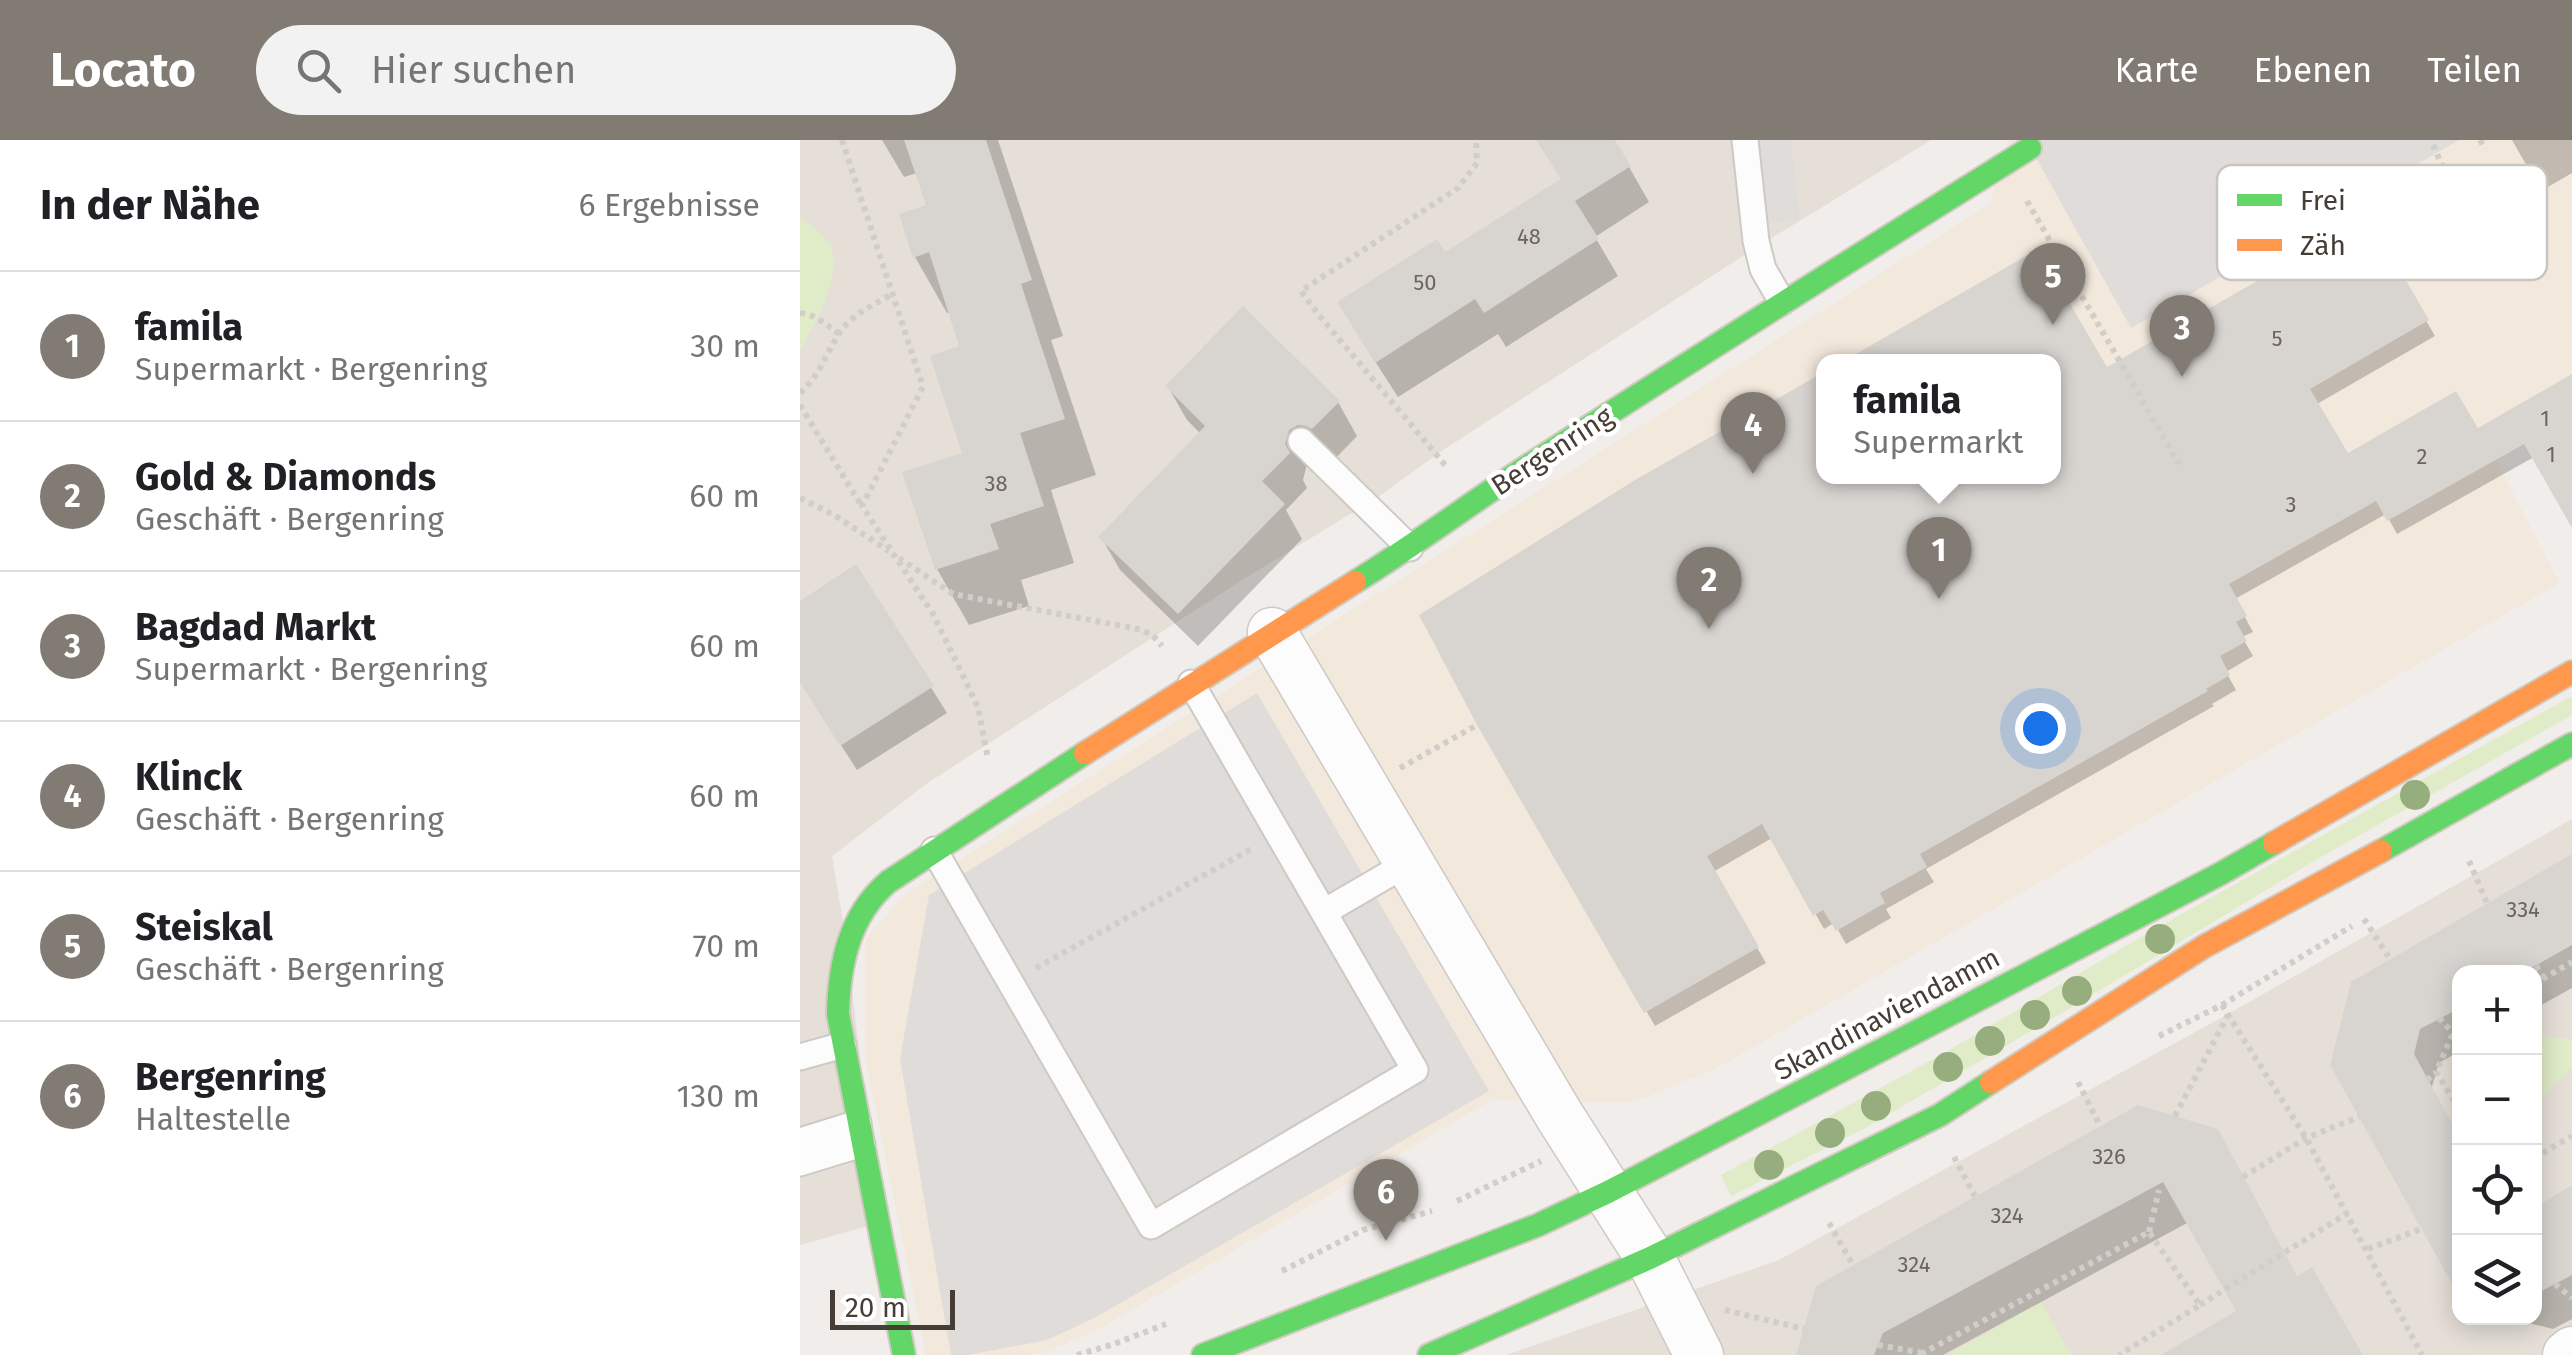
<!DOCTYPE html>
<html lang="de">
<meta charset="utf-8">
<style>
body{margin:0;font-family:"Fira Sans",sans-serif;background:#f2f2f2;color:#202124}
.controls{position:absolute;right:30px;bottom:30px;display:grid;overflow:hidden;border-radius:20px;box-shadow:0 5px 25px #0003}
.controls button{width:90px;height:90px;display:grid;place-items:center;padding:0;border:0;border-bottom:2px solid #e0e0e0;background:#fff;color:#202124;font:50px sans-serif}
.scale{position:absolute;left:30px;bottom:25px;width:125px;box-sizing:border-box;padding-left:10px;border:5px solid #463e35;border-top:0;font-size:28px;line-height:35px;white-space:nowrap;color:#463e35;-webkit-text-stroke:8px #fff;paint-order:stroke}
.you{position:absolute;left:1240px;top:588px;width:35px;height:35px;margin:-25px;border:8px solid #fff;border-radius:50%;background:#1a73e8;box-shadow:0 0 0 15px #1a73e833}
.badge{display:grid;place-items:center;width:65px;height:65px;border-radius:50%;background:#827b74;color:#fff;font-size:32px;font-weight:700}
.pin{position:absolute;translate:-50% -82px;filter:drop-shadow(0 2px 5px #0008)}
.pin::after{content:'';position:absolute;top:52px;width:35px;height:30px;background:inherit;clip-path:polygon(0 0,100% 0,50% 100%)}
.popup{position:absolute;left:1016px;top:214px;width:245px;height:130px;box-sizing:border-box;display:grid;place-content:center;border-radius:20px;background:#fff;filter:drop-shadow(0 2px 8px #0005);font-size:32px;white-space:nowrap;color:#757577}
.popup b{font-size:38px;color:#202124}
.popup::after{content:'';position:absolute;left:50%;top:100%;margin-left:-20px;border:20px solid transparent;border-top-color:#fff}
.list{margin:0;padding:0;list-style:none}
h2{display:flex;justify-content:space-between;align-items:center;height:130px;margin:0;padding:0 40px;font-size:42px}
h2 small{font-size:32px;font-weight:400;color:#757577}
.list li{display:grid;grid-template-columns:65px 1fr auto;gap:30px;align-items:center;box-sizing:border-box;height:150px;padding:0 40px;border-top:2px solid #e0e0e0}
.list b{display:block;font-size:38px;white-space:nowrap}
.list p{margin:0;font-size:32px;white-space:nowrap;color:#757577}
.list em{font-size:32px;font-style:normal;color:#757577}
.icon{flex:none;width:55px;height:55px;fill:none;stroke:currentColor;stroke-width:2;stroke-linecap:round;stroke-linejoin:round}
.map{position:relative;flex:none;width:1772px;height:1215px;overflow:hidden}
header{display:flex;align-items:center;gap:60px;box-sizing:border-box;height:140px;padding:0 50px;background:#827b74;color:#fff}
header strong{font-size:48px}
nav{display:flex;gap:55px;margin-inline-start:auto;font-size:35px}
.search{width:700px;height:90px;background:#f2f2f2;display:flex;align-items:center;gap:25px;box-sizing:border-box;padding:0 35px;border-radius:55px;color:#757577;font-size:38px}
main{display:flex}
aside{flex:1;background:#fff}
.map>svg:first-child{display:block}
.residential{fill:#e5dfd7;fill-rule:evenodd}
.commercial{fill:#f3e8dc;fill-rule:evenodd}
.green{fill:#e0ebc8}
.parking{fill:#dfdcd9}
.shadow{fill:#0003}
.building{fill:#d8d5d1}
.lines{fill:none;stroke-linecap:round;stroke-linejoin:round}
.lane-casing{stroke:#cdc9c5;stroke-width:29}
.street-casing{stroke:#cdc9c5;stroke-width:51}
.fast-casing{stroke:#d0cac0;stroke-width:26}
.slow-casing{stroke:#d0cac0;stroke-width:26}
.path{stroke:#d1ceca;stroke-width:6;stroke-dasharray:5 5;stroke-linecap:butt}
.lane{stroke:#fdfcfc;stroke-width:25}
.street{stroke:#fdfcfc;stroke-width:48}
.fast{stroke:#63d668;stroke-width:22}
.slow{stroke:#ff974d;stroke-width:22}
.tree{fill:#96ae7e}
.labels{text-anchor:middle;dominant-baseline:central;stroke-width:9;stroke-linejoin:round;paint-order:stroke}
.number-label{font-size:22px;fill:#6c655e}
.street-label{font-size:28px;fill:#463e35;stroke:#fff}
.key{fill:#fff;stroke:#c8c5c2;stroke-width:2.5}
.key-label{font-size:28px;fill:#463e35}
</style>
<header>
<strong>Locato</strong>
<div class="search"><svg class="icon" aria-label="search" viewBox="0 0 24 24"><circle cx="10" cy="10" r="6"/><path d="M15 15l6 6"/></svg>Hier suchen</div>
<nav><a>Karte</a><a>Ebenen</a><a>Teilen</a></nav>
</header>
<main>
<aside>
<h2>In der Nähe<small>6 Ergebnisse</small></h2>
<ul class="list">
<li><span class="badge">1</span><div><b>famila</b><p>Supermarkt · Bergenring</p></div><em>30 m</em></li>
<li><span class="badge">2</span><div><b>Gold &amp; Diamonds</b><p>Geschäft · Bergenring</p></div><em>60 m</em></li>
<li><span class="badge">3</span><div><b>Bagdad Markt</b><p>Supermarkt · Bergenring</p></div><em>60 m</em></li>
<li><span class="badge">4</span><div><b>Klinck</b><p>Geschäft · Bergenring</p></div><em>60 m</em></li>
<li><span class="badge">5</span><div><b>Steiskal</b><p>Geschäft · Bergenring</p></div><em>70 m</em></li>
<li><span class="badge">6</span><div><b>Bergenring</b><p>Haltestelle</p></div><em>130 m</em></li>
</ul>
</aside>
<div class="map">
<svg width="1772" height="1215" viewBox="0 0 1772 1215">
<rect width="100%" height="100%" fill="#f0edea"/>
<path class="residential" d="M0 0H1131L949 112 643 310 578 357 439 442 129 642 32 716 47 806 79 1083 0 1105Z
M1772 679V1215H706L979 1120 1428 874ZM1660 832H1734V1178H1660Z"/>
<path class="commercial" d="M1209 0H1772V234L1696 320 1759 443 917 928 831 963 692 960 299 1189 246 1212 226 1215H126L65 917 66 798 106 754 1190 64ZM1024 222H1254V336H1024Z"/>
<path class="green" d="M0 79C13 85 30 98 33 113 40 139 12 187 0 212Z
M1772 556V575L1514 721 1272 867 1067 987 931 1056 921 1035 1139 916 1355 789Z
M1735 895 1770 899 1772 903V927L1747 953 1737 957 1734 956Z
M1241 1162 1271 1215H1152L1151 1213Z"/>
<path class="parking" d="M931 0H991L1000 80 940 87Z
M1226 0H1659L1331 188Z
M457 553 689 951 296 1177 247 1200 168 1215H151L100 919 129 755Z"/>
<path class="shadow" d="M82 0H198L263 196 251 200 296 335 251 350 274 423 221 440 229 466 169 485 137 429 166 314 162 208 151 172 147 173 115 117 129 67 117 33 104 37Z
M737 0H812L829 27 849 62 795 97 818 136 706 207 698 194 598 257 560 198 645 116 763 41Z
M1712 0H1772V33L1741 51Z
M1568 80 1635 196 1517 264 1548 316 1678 292 1772 237V374L1734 317 1597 394 1586 374 1435 459 1453 492 1442 497 1453 516 1426 532 1436 550 1412 564 1414 566 1126 729 1134 742 1086 769 1091 778 1046 804 1034 783 1024 789 972 698 913 732 966 823 855 886 680 584 1024 235V336H1254V222L1237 112 1306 230Z
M368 247 538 262 557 296 532 322 507 324 503 340 507 348 486 370 502 399 398 506 320 430 301 397 401 294 387 280Z
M55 427 147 573 57 630 0 541V464Z
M1772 718V848L1734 869V832H1660V911L1639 923 1631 950 1533 925Z
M1338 968 1497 1139 1561 1215H1366L1440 1172 1389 1082 1143 1215H998Z
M1772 1056V1179L1753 1189 1708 1178H1734V1071Z"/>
<path class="building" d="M104 0H186L232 140 221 144 265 279 220 293 244 366 190 384 199 409 135 430 102 332 162 313 130 216 159 206 129 112 113 118 99 74 126 65Z
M736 0H815L831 26 775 61 799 99 684 173 675 159 575 223 537 162 637 99 645 112 761 39Z
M1569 77 1629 180 1510 249 1548 313 1656 251 1678 288 1772 234V388L1724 304 1587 381 1576 361 1429 444 1447 476 1436 482 1447 501 1420 516 1430 535 1406 549 1408 551 1120 714 1127 727 1080 753 1085 763 1036 791 1023 770 1013 776 962 684 907 716 959 807 844 873 677 585 619 475 835 340 1024 232V336H1254V222H1042L1238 109 1307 227Z
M443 166 540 261 512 289 506 286 498 285 489 290 485 304 490 313 462 341 485 364 378 474 298 397 405 286 365 246Z
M56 424 134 546 40 606 0 542V461Z
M1772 714V805L1724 832H1660V868L1620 889 1614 914 1660 998V1158L1530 925 1551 842Z
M1338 965 1418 989 1497 1136 1512 1127 1563 1215H1361L1436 1171 1363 1042 1083 1193 1074 1215H996L1016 1146Z
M1772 1045V1135L1734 1155V1068Z"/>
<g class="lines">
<defs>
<path id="lane" d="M945 0 956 101 963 129 982 162
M501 301 610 408
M134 710 351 1086 615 930 391 543
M524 772 608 723
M0 917 43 905
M0 1001 58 983
M0 1023 62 1004"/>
<path id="street" d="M472 492 759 975 850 1118 899 1215
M1767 1215 1772 1211"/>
<path id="fast" d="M555 442C618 403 676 359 737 320 901 214 1065 111 1230 8
M1581 711 1772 604
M104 1215 38 874C39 824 49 776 88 742L285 613
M403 1215 738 1085 808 1052 1420 734 1474 703
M629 1215 850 1118 1140 975 1191 942"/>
<path id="slow" d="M285 613 555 442
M1474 703 1772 532
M1191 942 1405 806 1581 711"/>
</defs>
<use href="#lane" class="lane-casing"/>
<use href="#street" class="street-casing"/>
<use href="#fast" class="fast-casing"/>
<use href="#slow" class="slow-casing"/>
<path class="path" d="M42 0 123 247 62 366 133 474 178 567 188 619
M1680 0 1685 9
M1633 5 1645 32
M1227 61 1379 324
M0 173C16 175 26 184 39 194
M0 253C20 236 26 213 40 192 53 174 73 165 92 154
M0 265 61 365
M645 325 518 174 501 151 658 48 677 23 676 0
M0 358 34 375 89 411
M99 418 153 454 343 490 354 497 362 506
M600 628 677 585
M1669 721 1687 763
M1564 779 1590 819
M1736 826 1744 838
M236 828 453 708
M1734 844 1772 822
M1422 865 1506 998 1622 1215
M1639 878 1653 893
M1660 889 1653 893 1636 932 1660 970
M1359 896 1422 865 1552 786
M1627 940 1636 932
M1278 942 1300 986
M1375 976 1428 875
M1154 1017 1175 1056
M1734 1018 1772 996
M1443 1037 1506 998 1559 977
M657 1061 741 1021
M1029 1083 1053 1125
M1349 1092 1359 1050
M1568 1109 1621 1089
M482 1131 563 1090 632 1071
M1755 1144 1772 1158
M1400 1165 1548 1073
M925 1170 1004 1189
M1078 1205 1123 1213
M277 1215 314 1204 366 1184
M1124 1215 1123 1213 1349 1092 1400 1165 1319 1215"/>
<use href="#lane" class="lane"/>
<use href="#street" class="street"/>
<use href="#fast" class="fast"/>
<use href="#slow" class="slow"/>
</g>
<g class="tree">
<circle cx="1615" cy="655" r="15"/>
<circle cx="1360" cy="799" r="15"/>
<circle cx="1277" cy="851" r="15"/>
<circle cx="1235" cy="875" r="15"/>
<circle cx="1190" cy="901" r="15"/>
<circle cx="1148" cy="927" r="15"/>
<circle cx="1076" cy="966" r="15"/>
<circle cx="1030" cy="993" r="15"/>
<circle cx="969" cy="1025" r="15"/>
</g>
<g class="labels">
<g class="number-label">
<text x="729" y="96">48</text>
<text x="625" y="142">50</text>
<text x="1477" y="198">5</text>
<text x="1745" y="278">1</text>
<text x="1751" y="314">1</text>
<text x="1622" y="316">2</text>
<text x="196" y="343">38</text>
<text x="1491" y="364">3</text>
<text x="1723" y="769">334</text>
<text x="1309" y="1016">326</text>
<text x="1207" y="1075">324</text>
<text x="1114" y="1124">324</text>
</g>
<g class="street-label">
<text transform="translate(752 311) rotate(-33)">Bergenring</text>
<text transform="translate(1087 874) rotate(-28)">Skandinaviendamm</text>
</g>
</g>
<rect x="1417" y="25" width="330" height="115" rx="15" class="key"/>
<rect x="1437" y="54" width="45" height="12" fill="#63d668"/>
<rect x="1437" y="99" width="45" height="12" fill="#ff974d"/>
<g class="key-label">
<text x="1500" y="70">Frei</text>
<text x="1500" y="115">Zäh</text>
</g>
</svg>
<div class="controls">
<button>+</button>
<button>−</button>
<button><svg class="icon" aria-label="locate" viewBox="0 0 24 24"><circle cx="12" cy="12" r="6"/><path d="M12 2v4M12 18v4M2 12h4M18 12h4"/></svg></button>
<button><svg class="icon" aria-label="layers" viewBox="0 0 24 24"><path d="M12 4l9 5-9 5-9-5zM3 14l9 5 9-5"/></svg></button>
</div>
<div class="scale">20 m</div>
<div class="you"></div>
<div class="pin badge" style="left:1139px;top:459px">1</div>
<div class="popup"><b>famila</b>Supermarkt</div>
<div class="pin badge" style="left:909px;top:489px">2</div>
<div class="pin badge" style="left:1382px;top:237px">3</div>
<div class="pin badge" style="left:953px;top:334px">4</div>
<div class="pin badge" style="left:1253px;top:185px">5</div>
<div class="pin badge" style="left:586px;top:1101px">6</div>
</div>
</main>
